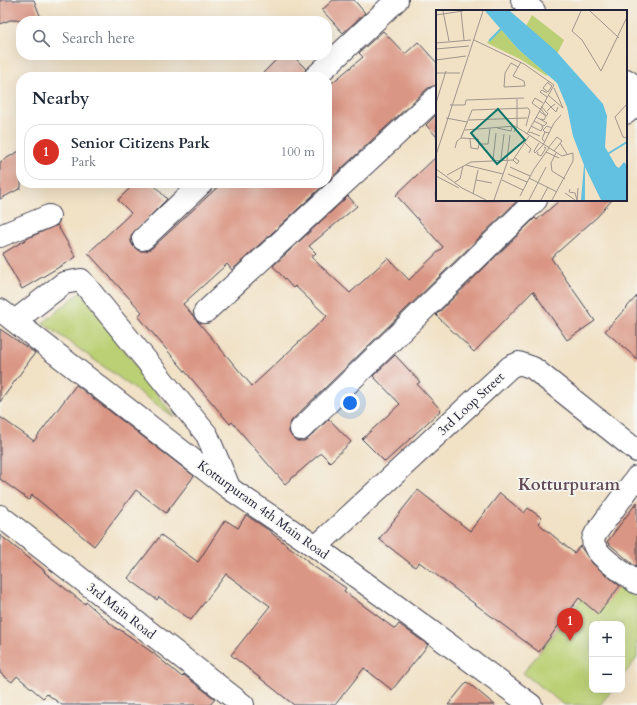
<!DOCTYPE html>
<meta charset="utf-8">
<style>
body{margin:0;font-family:Cardo,serif;background:#f6f6f7;color:#1f2937}
.controls{position:absolute;right:12px;bottom:12px;display:grid;overflow:hidden;border-radius:8px;box-shadow:0 4px 16px #0002}
.controls button{width:36px;height:36px;display:grid;place-items:center;padding:0;border:0;border-bottom:1px solid #e0e1e3;background:#fff;color:#1f2937;font:20px sans-serif}
.you{position:absolute;left:350px;top:403px;width:14px;height:14px;margin:-10px;border:3px solid #fff;border-radius:50%;background:#1a73e8;box-shadow:0 0 0 6px #1a73e833}
.badge{display:grid;place-items:center;width:26px;height:26px;border-radius:50%;background:#d93025;color:#fff;font-size:13px;font-weight:700}
.pin{position:absolute;translate:-50% -33px;filter:drop-shadow(0 1px 2px #0008)}
.pin::after{content:'';position:absolute;top:21px;width:14px;height:12px;background:inherit;clip-path:polygon(0 0,100% 0,50% 100%)}
.list{margin:0;padding:0;list-style:none}
h2{display:flex;justify-content:space-between;align-items:center;height:52px;margin:0;padding:0 16px;font-size:17px}
h2 small{font-size:13px;font-weight:400;color:#747a83}
.list li{display:grid;grid-template-columns:26px 1fr auto;gap:12px;align-items:center;box-sizing:border-box;height:56px;margin:0 8px 8px;padding:0 8px;border:1px solid #e0e1e3;border-radius:16px}
.list b{display:block;font-size:15px;white-space:nowrap}
.list p{margin:0;font-size:13px;white-space:nowrap;color:#747a83}
.list em{font-size:13px;font-style:normal;color:#747a83}
.icon{flex:none;width:22px;height:22px;fill:none;stroke:currentColor;stroke-width:2;stroke-linecap:round;stroke-linejoin:round}
.map{position:relative;flex:none;width:637px;height:705px;overflow:hidden}
.search{position:absolute;background:#fff;box-shadow:0 4px 16px #0002;left:16px;top:16px;width:316px;height:44px;display:flex;align-items:center;gap:10px;box-sizing:border-box;padding:0 14px;border-radius:16px;color:#747a83;font-size:15px}
.panel{position:absolute;background:#fff;box-shadow:0 4px 16px #0002;left:16px;top:72px;width:316px;height:116px;border-radius:16px}
.map>svg:first-child{display:block}
.green{fill:#bbd074;stroke:#6e7958}
.building{fill:#da9684}
.lines{fill:none;stroke-linecap:round;stroke-linejoin:round}
.street-casing{stroke:#413f50;stroke-width:24}
.street{stroke:#fff;stroke-width:22}
.labels{text-anchor:middle;dominant-baseline:central;stroke-width:3;stroke-linejoin:round;paint-order:stroke}
.street-label{font-size:13px;fill:#22223b;stroke:#f6f6f2}
.district-label{font-size:17px;font-weight:bold;fill:#624b55;stroke:#f6f6f2}
.inset-river{fill:none;stroke:#62c1e0;stroke-width:2}
.inset-road{fill:none;stroke:#9e958e;stroke-width:1}
.view{fill:#0f766e;fill-opacity:0.15;stroke:#0f766e;stroke-width:2}
.inset-edge{fill:none;stroke:#22223b;stroke-width:2}
</style>
<div class="map">
<svg width="637" height="705" viewBox="0 0 637 705">
<rect width="100%" height="100%" fill="#f6f6f2"/>
<filter id="ink" filterUnits="userSpaceOnUse"><feTurbulence type="fractalNoise" baseFrequency=".025" numOctaves="2"/><feDisplacementMap in="SourceGraphic" scale="8" xChannelSelector="R" yChannelSelector="G"/><feConvolveMatrix kernelMatrix="1 2 1 2 8 2 1 2 1" color-interpolation-filters="sRGB"/></filter>
<filter id="wash" filterUnits="userSpaceOnUse"><feTurbulence type="fractalNoise" baseFrequency=".012" numOctaves="4" result="noise"/><feDisplacementMap in="SourceGraphic" scale="16" xChannelSelector="R" yChannelSelector="G"/><feGaussianBlur stdDeviation="0.9" result="paint"/><feColorMatrix in="noise" values="0 0 0 0 0 0 0 0 0 0 0 0 0 0 0 0 0 1.4 0 .05"/><feComposite in="paint" operator="in"/></filter>
<g filter="url(#wash)">
<rect width="100%" height="100%" fill="#f1e1c5"/>
<path class="green" d="M81 292 174 417 43 323Z
M603 572 637 599V658L622 677V624H592V690H612L600 705H564L523 673Z"/>
<g id="blocks">
<path class="building" d="M0 0H34L42 21 10 20 0 24Z
M333 0H354L365 13 343 33 322 10Z
M383 31 405 54 418 42 437 63V85L428 88 327 182V87L363 57 359 53Z
M281 55H292L306 69 303 77H259Z
M437 114V137L426 125Z
M21 150V188L0 199V162Z
M437 156V200H514L516 202 292 420 289 425V432L292 437 297 441H304L309 438 329 419 351 442 330 462 321 453 285 484 232 422 230 424 138 316 142 312 88 253 131 213 118 200 135 183H152L167 199 131 235V242L134 247 139 251H146L152 248 222 183H326L232 270 227 264 183 304 252 386 327 316 295 286 293 288 273 266 348 196 357 206 309 246 316 253 311 257 350 293 388 258 409 280 443 247 396 195Z
M560 200H612L597 217 551 258 595 321 567 340 533 291 474 352 436 315 535 218 537 220Z
M57 225 76 257 22 289 2 254 30 237Z
M637 296V359L605 331Z
M0 329 35 353 0 402Z
M395 355 420 382 417 384 441 410 385 462 362 439 400 404 373 376Z
M76 385 194 476 166 513 136 490 94 546 32 495 29 500 0 479V417L34 441Z
M418 490 470 531 500 493 524 513 528 508 542 518 538 523 574 553 580 546 593 564 620 586 598 614 579 598 539 652 419 562 415 567 379 539Z
M637 502V566L636 567 607 542Z
M246 515 270 531V532L308 561 307 562 346 588 344 591 395 629 399 624 428 645 392 690 364 668 335 705H294L231 655 270 606 226 574 191 620 159 597 157 600 128 578 161 535 198 562 225 520 238 528Z
M0 535 45 571 44 572 85 604 86 602 118 630 119 629 153 653 182 677 184 675 215 699 210 705H62L47 694 43 698 17 676 12 682 0 673Z
M467 682 495 705H448Z"/>
</g>
</g>
<g filter="url(#ink)">
<use href="#blocks" fill-opacity="0" stroke="#413f50" stroke-width="1"/>
<g class="lines">
<defs>
<path id="street" d="M522 0 534 11
M315 77 397 0
M626 80 637 88
M626 113 637 103
M0 236 49 216
M143 239 202 183
M0 310 229 488 316 547 531 705
M205 312 437 97
M15 321 64 283 81 280 207 435 229 487
M301 429 536 200
M637 477 596 533C594 537 592 540 594 545 599 558 626 574 637 583
M0 516 243 705
M316 547 510 367 519 363 533 368 637 451"/>
</defs>
<use href="#street" class="street-casing"/>
<use href="#street" class="street"/>
</g>
</g>
<g class="labels">
<g class="street-label">
<text transform="translate(471 404) rotate(-43)">3rd Loop Street</text>
<text transform="translate(263 510) rotate(36)">Kotturpuram 4th Main Road</text>
<text transform="translate(121 611) rotate(38)">3rd Main Road</text>
</g>
<g class="district-label">
<text x="569" y="484">Kotturpuram</text>
</g>
</g>
<g transform="translate(436 10)">
<rect width="191" height="191" fill="#f1e1c5"/>
<path d="M96 5 128 30 121 44 90 16ZM64 18 82 39 112 64 111 66 84 49 51 33Z" fill="#bbd074"/>
<path d="M49 1H74L119 40 167 94 171 106 169 137 180 156 183 158 188 152 191 155V190H165L149 157V190H145L148 155 137 126 131 97 121 73 82 39Z" fill="#62c1e0"/>
<path class="inset-river" d="M53 31 65 19M170 145 191 132"/>
<path class="inset-road" d="M7 1 13 31M25 1 28 30M145 1 136 21 146 30 165 61 191 7M154 1 183 28M0 5 27 1M38 30 88 54 118 75 91 124M0 33 35 30M0 39 33 36M0 50 30 46M82 57 75 53 69 63 68 77 89 76 88 71 77 66 85 52M0 63H24M112 73 116 76 112 82 107 78 112 72 113 71M111 83 106 80 104 82 111 87M112 85 127 98 118 78M109 91 115 97 119 94M0 93 10 61M191 94 179 107 187 127 191 128M14 95H29L30 90 88 88M104 98 110 106 112 104 105 96M104 99 96 93 99 88 107 93M103 101 110 106 108 110 105 109M111 101 115 97 120 102 122 97M10 108 31 112M33 110 91 108M98 111 108 116 111 113 100 107M95 116 105 121 107 117 105 116M54 118 52 134H43L42 129 25 128 36 100 92 98 94 101 90 116M61 118 75 121 76 117M29 120 79 116 126 146 137 143V151L116 190M78 122 81 117V89M109 122 107 120 111 116 116 118M93 123 94 122 104 126M34 129 35 138 42 139 43 134M109 132 106 129 109 122 113 123M89 133 95 139 93 143M103 133 98 141 99 143 107 135 118 113 125 105M124 133 131 144M19 138 21 131 25 128M112 138 121 127 126 131 118 141M102 142 101 144 105 146 110 138 108 137M110 142 123 148M120 143 115 153 116 161 129 169M0 145 47 1M65 149 68 124M57 150 60 123M71 150 74 125M77 150 81 154 83 151 79 148M30 155 67 164M74 157 94 166M0 159 26 178 50 190M72 164 91 172M11 165 35 152 77 150 93 126M0 166 23 178M93 168 121 182M40 170 56 173M66 170 87 180M19 172 24 169 27 156M134 179 133 182 139 183 141 190M129 183 139 190M37 184 42 160M84 186 98 159 113 138M58 190 72 150M93 190 110 157M105 190 112 177M141 190 142 178"/>
<path class="view" d="M62 99 89 130 61 154 35 123Z"/>
<rect width="191" height="191" class="inset-edge"/>
</g>
</svg>
<div class="controls">
<button>+</button>
<button>−</button>
</div>
<div class="you"></div>
<div class="pin badge" style="left:570px;top:641px">1</div>
<div class="search"><svg class="icon" aria-label="search" viewBox="0 0 24 24"><circle cx="10" cy="10" r="6"/><path d="M15 15l6 6"/></svg>Search here</div>
<section class="panel">
<h2>Nearby<small></small></h2>
<ul class="list">
<li><span class="badge">1</span><div><b>Senior Citizens Park</b><p>Park</p></div><em>100 m</em></li>
</ul>
</section>
</div>
